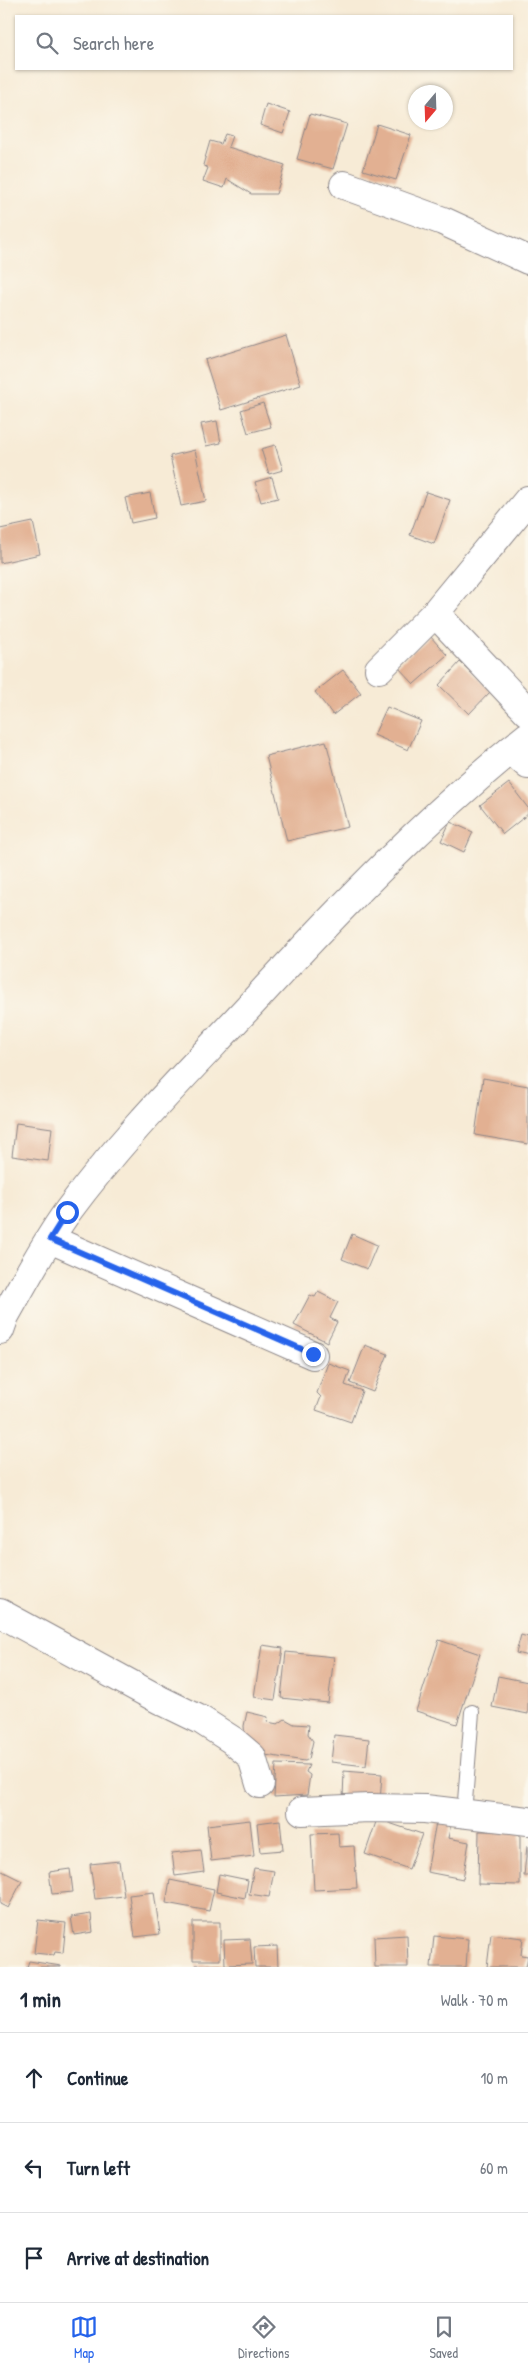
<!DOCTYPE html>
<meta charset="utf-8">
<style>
body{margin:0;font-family:"Patrick Hand",sans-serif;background:#f6f6f7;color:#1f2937}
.compass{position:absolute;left:408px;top:85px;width:45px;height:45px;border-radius:50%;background:#fff;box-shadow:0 1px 4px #0004;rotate:199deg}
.stop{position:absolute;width:15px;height:15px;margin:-11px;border:4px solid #2563eb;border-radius:50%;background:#fff}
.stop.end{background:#2563eb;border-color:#fff;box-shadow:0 1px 5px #0008}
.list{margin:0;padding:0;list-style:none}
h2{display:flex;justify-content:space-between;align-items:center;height:65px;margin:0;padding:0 20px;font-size:21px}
h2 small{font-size:16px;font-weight:400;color:#747a83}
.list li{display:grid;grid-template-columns:32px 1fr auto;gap:15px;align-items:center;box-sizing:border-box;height:90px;padding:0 20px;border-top:1px solid #e0e1e3}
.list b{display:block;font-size:19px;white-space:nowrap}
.list em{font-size:16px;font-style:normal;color:#747a83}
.icon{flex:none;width:28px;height:28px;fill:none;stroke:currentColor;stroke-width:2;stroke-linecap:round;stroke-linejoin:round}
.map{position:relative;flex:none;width:528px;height:1967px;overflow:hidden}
.search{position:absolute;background:#fff;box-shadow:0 1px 4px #0004;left:15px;right:15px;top:15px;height:55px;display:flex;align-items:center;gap:12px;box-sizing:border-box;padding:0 18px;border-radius:0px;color:#747a83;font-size:19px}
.sheet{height:335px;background:#fff}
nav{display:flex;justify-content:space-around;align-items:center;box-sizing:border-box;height:70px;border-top:1px solid #e0e1e3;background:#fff;font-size:14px;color:#747a83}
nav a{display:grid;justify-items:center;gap:2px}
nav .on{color:#2563eb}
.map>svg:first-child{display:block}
.building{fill:#e2b092}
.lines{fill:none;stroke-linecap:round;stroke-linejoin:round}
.service-casing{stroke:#8c8688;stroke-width:16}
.minor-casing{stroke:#8c8688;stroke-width:30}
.tertiary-casing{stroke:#8c8688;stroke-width:30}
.service{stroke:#fff;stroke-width:14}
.minor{stroke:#fff;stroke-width:28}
.tertiary{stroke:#fff;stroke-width:28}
.route{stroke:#2563eb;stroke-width:6}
</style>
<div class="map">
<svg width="528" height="1967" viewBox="0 0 528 1967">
<rect width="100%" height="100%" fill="#fbf7ec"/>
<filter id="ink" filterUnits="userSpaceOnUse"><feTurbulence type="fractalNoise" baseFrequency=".02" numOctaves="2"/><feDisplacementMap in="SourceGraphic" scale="10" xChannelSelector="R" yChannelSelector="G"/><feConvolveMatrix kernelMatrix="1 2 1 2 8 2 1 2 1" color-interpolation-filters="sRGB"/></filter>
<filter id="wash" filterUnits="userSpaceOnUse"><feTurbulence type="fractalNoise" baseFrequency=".0096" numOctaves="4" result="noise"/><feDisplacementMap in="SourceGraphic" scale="20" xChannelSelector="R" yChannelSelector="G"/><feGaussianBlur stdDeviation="1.12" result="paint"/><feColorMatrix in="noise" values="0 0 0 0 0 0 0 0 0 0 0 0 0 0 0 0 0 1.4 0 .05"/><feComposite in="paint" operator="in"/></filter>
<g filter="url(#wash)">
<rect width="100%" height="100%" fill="#f7ebd6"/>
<g id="blocks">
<path class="building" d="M266 104 290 112 283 133 260 125Z
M310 114 347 124 333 169 297 159Z
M377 124 411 135 396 180 363 170Z
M225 134 232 136 228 147 285 165 276 194H251L227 179 224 188 203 181 208 168 203 165 210 141 221 144Z
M286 335 301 385 221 410 205 360Z
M263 403 271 427 248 433 241 410Z
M217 421 221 443 206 446 201 424Z
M275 445 283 470 269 474 261 449Z
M195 450 206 501 181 506 170 456Z
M272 477 278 498 261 502 255 482Z
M426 492 450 500 434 544 410 535Z
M150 493 155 518 131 523 125 498Z
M33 522 40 554 0 563V529Z
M430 636 447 655 414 684 397 666Z
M460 662 491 691 469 714 439 685Z
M343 670 361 693 333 715 315 692Z
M387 707 421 721 408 750 374 735Z
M326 741 348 827 287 841 266 756Z
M509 783 528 808V814L503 834 480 805Z
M450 822 473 832 464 852 441 841Z
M483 1078 528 1086V1144L475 1135Z
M16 1123 52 1128 48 1161 12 1156Z
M352 1234 377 1245 367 1269 342 1259Z
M318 1292 338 1302 330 1318 337 1322 327 1342 294 1325 310 1295 315 1297Z
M365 1345 388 1354 373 1392 350 1383Z
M328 1363 350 1371 345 1385 362 1391 351 1422 316 1410 321 1397 317 1393Z
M521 1635 528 1637V1656L516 1653Z
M439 1640 480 1654 457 1724 416 1711Z
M262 1645 283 1648 275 1700 254 1697Z
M286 1652 334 1657 328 1703 281 1698Z
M498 1676 528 1682V1714L492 1707Z
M247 1712 268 1717 267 1722 278 1724 285 1719 294 1724 309 1725 308 1734 313 1741 309 1759 305 1761 265 1755 246 1748 244 1726Z
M334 1735 369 1739 366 1766 331 1762Z
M276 1764 309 1765 306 1772 310 1775 307 1795 274 1797Z
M344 1771 382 1774 380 1802 343 1799Z
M377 1819 422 1834 409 1869 365 1854Z
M250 1820 254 1856 211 1861 207 1825Z
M280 1820 283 1850 260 1852 257 1823Z
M436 1822 451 1824 448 1838 469 1842 463 1879 427 1872Z
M479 1831H520V1885L478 1884Z
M338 1833 339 1847 354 1846 357 1888 314 1890 311 1834Z
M527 1846H528V1876H524Z
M201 1850 204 1872 175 1876 172 1853Z
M119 1861 124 1896 95 1899 90 1864Z
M254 1868 274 1871 269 1897 249 1894Z
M70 1869 73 1892 52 1894 49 1872Z
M0 1870 22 1881 8 1908 0 1904Z
M219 1874 248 1880 245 1898 216 1892Z
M170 1880 214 1889 209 1911 166 1903Z
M154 1892 160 1934 135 1937 129 1895Z
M91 1914 93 1932 74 1935 71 1917Z
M38 1920 66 1923 63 1953 55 1952 54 1955 34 1953Z
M193 1922H220V1960H193Z
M491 1934 523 1938 521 1955 528 1956 526 1967H487Z
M407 1935 408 1967H375L374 1937Z
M434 1936 468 1939 466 1967H431Z
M250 1939 252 1964 225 1965 224 1940Z
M277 1946 278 1967H255L254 1947Z
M29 1961 61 1966V1967H27Z
M196 1965H221V1967H196Z"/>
</g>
</g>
<g filter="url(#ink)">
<use href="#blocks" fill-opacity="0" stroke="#8c8688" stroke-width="1"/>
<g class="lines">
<defs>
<path id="service" d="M464 1814 472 1712"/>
<path id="minor" d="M344 185 443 221 528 260
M435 613 528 712
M379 669 435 613 528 500
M511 750 528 765
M50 1239 313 1355
M0 1613 160 1700 201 1720 232 1740 252 1757 260 1784
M302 1811 369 1808 425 1809 528 1821"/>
<path id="tertiary" d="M0 1330 5 1316C25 1281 44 1244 68 1211 124 1135 192 1068 256 999 342 906 429 815 528 736"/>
</defs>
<use href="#service" class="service-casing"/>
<use href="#minor" class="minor-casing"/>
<use href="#tertiary" class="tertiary-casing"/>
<use href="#service" class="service"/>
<use href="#minor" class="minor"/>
<use href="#tertiary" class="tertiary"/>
</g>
</g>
<g class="lines" filter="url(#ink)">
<path class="route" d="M67 1212 50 1239 313 1354"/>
</g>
</svg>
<svg class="compass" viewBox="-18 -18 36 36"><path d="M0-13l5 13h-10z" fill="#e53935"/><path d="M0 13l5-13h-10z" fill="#747a83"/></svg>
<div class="stop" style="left:67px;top:1212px"></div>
<div class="stop end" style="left:313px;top:1354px"></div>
<div class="search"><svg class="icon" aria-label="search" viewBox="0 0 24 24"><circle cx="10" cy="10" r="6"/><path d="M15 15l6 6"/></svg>Search here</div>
</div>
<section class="sheet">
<h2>1 min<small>Walk · 70 m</small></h2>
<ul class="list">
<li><svg class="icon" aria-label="ahead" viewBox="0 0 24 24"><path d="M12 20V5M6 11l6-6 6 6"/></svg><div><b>Continue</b></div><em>10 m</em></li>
<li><svg class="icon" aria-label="left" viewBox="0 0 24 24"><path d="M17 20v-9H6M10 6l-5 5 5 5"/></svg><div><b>Turn left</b></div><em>60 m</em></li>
<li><svg class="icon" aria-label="arrive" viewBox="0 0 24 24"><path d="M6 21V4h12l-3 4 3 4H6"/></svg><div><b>Arrive at destination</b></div></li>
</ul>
</section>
<nav>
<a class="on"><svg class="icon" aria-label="map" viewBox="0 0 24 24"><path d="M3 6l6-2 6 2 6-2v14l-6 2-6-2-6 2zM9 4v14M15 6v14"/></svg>Map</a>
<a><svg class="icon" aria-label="directions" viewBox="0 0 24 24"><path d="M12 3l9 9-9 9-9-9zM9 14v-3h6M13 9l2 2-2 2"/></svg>Directions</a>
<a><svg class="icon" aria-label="saved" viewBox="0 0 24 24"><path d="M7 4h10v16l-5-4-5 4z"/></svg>Saved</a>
</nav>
